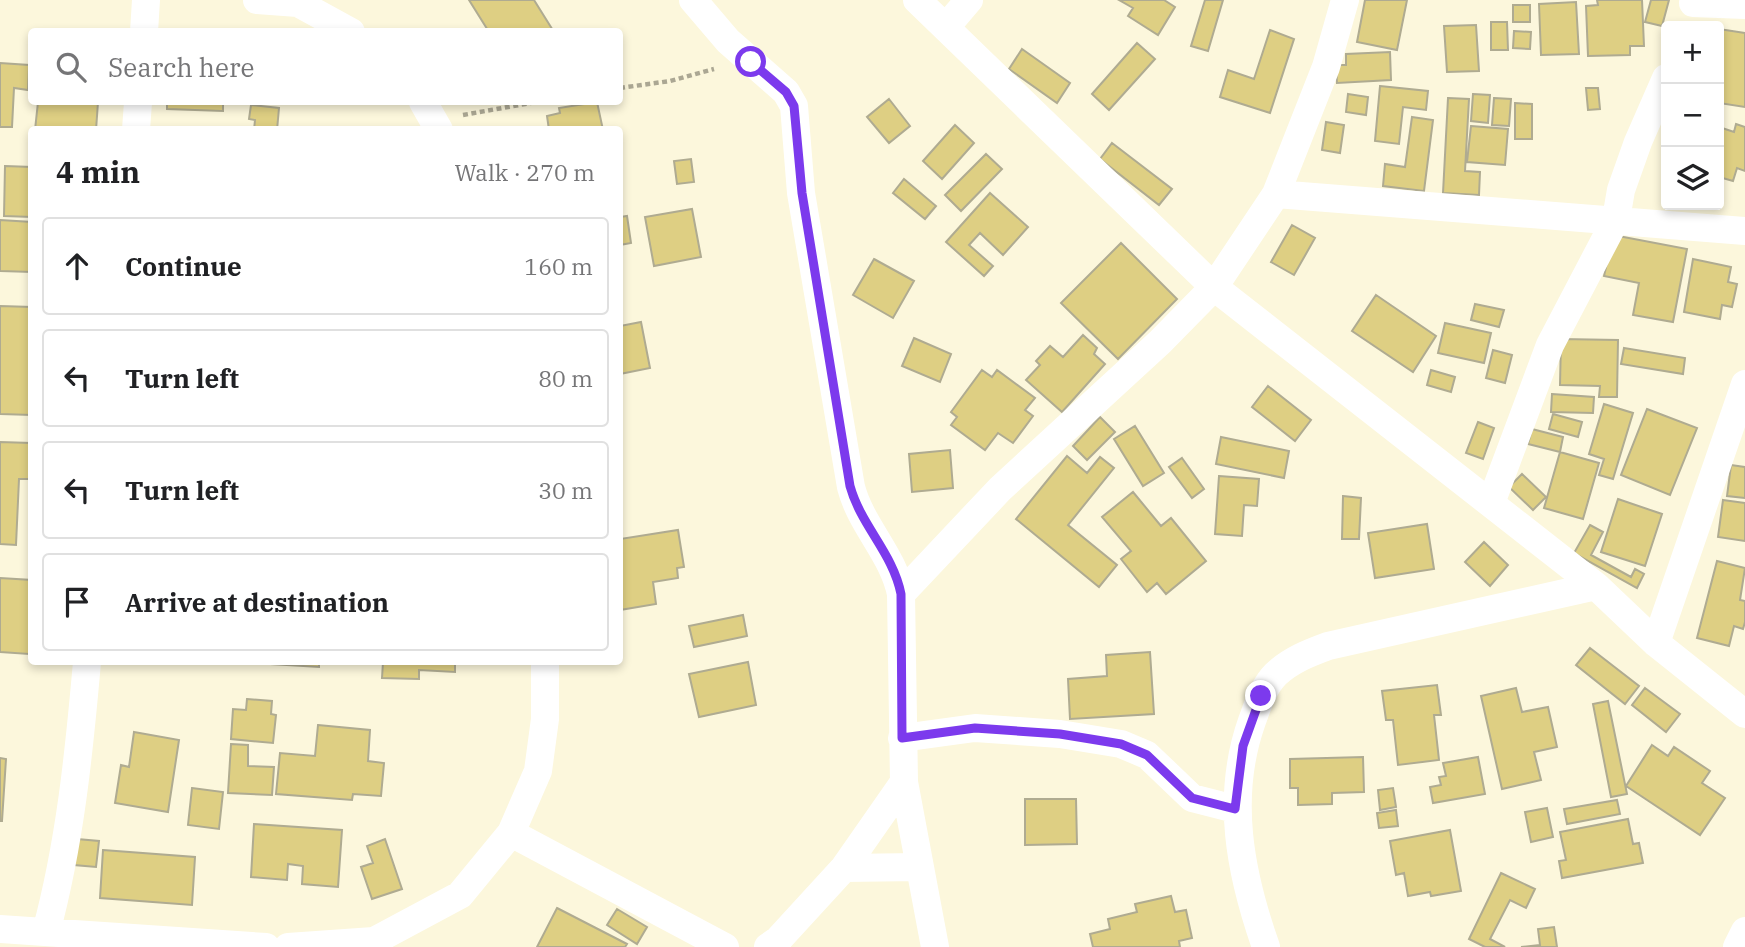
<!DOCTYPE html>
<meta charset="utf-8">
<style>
body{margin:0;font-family:"IBM Plex Serif",serif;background:#f2f2f2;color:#202124}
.controls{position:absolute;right:21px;top:21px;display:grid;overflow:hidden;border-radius:7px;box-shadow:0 4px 10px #0003}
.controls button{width:63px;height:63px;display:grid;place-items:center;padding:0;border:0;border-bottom:2px solid #e0e0e0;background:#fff;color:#202124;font:35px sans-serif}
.stop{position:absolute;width:21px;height:21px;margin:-16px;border:5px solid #7c3aed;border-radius:50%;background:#fff}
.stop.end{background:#7c3aed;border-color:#fff;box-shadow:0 2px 7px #0008}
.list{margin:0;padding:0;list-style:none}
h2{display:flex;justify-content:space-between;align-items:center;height:91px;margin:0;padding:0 28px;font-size:30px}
h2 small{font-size:23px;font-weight:400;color:#757577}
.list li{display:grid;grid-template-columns:46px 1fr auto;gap:21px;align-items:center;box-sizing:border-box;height:98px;margin:0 14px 14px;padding:0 14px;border:2px solid #e0e0e0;border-radius:7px}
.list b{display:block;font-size:26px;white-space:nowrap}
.list em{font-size:23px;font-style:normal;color:#757577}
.icon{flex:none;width:38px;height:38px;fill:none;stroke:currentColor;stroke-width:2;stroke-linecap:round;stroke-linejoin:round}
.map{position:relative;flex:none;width:1745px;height:947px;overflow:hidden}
.search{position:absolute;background:#fff;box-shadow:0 4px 10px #0003;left:28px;top:28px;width:595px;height:77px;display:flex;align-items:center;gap:18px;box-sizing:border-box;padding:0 24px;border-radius:7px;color:#757577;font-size:26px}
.panel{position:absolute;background:#fff;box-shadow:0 4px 10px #0003;left:28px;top:126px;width:595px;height:539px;border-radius:7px}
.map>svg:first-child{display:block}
.building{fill:#decf83;stroke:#afab91;stroke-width:2}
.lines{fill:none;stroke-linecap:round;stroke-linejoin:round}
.path{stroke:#aba793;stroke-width:4.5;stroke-dasharray:5 3.5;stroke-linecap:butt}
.street{stroke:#fff;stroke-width:28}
.route{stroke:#7c3aed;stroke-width:9}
</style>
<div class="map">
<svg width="1745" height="947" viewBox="0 0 1745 947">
<rect width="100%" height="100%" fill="#fcf7dc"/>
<path class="building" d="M469 0H534L554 32H489Z
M1119 0H1164L1175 7 1158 35 1128 16 1133 8Z
M1205 0H1223L1208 51 1191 46Z
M1365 0H1407L1397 50 1357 42Z
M1597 0H1642L1644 46H1630V55L1588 56 1586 6 1598 5Z
M1651 0H1669L1662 26 1645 22Z
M1576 2 1579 54 1541 55 1539 4Z
M1513 5H1530V22H1513Z
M1491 22H1507L1508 50H1491Z
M1476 25 1479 71 1447 72 1444 26Z
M1719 29 1745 33V107L1719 103Z
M1270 30 1294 39 1270 113 1220 97 1228 70 1254 79Z
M1514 31 1531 32 1530 49 1513 48Z
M1137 43 1155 59 1109 110 1092 94Z
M1022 49 1070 83 1057 103 1009 69Z
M1390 52 1391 80 1337 83 1336 65H1346V54Z
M0 63 29 65 28 90 14 88 12 127H0Z
M1380 86 1428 91 1426 110 1403 107 1399 144 1375 141Z
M1586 88H1598L1600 109 1588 110Z
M1348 94 1368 97 1366 115 1346 112Z
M1473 94 1490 95 1488 123 1471 121Z
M1448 98 1469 99 1465 171 1480 172 1479 195 1443 193Z
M1494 98 1511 99 1509 126 1492 125Z
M889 99 910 126 889 143 867 117Z
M38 102H98L96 130H35Z
M167 102H223V111L167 109Z
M597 102 603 130H549L547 116 560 113 559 108Z
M1515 103 1532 104V139H1515Z
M251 105 279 108 277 130H254L255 120 249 119Z
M1412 117 1433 120 1424 191 1383 186 1385 164 1405 167Z
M1326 122 1344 125 1340 153 1322 150Z
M1736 124 1745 127V171L1737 168 1733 181 1719 177V127L1734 132Z
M955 125 974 143 942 179 923 161Z
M1471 126 1508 129 1505 165 1467 162Z
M1112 143 1172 189 1159 205 1100 159Z
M986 154 1002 169 961 211 945 195Z
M691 159 694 182 677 184 674 161Z
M5 166 32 167V217L4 216Z
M904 179 936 206 925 219 893 193Z
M990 193 1028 227 1003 255 980 233 969 245 993 266 984 276 946 242Z
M692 209 701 257 654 266 645 217Z
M627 216 631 243 620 245V217Z
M0 220 32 222V272L0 271Z
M1292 225 1315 238 1294 275 1271 262Z
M1613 235 1687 249 1673 322 1633 315 1639 283 1604 276Z
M1121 243 1177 299 1118 359 1061 303Z
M874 259 914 281 893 318 853 295Z
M1693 259 1731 267 1728 282 1737 284 1732 307 1722 305 1720 319 1684 312Z
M1376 295 1436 336 1413 372 1352 331Z
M1475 304 1504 310 1499 327 1471 320Z
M0 306 32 307V415L0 414Z
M641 322 650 368 620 374V326Z
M1445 323 1491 333 1484 363 1438 353Z
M1083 335 1097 348 1094 354 1105 364 1062 412 1026 380 1040 365 1036 361 1050 346 1063 357Z
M914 338 951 354 940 382 902 366Z
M1561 339 1618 340 1617 397H1599L1600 386 1560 385Z
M1624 348 1685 358 1683 374 1621 364Z
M1493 350 1512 355 1505 383 1486 378Z
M982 370 992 377 997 370 1035 398 1025 410 1033 416 1013 443 998 433 985 450 951 425 957 417 951 412Z
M1431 370 1455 377 1451 392 1427 385Z
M1268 386 1311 420 1295 441 1252 407Z
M1552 394 1594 397 1593 413 1551 412Z
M1604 404 1633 413 1613 479 1599 475 1604 459 1589 454Z
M1647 409 1697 428 1670 495 1621 475Z
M1553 414 1582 422 1578 437 1549 429Z
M1100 417 1115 432 1087 460 1073 446Z
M1478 422 1494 428 1483 459 1466 453Z
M1135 426 1164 473 1143 486 1114 439Z
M1532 429 1563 437 1560 452 1528 444Z
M1221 437 1289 451 1284 478 1216 464Z
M0 442 31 443 30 479H19L16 545 0 544Z
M950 450 953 488 912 492 909 454Z
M1560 452 1599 463 1583 519 1544 508Z
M1067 456 1087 473 1100 457 1114 468 1068 525 1117 565 1099 587 1016 519Z
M1182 458 1204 489 1192 498 1169 467Z
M1731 465 1745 467V498L1727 496Z
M1522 474 1546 497 1533 510 1509 487Z
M1219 476 1259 479 1257 506 1244 505 1242 536 1215 534Z
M1133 492 1161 526 1171 518 1206 561 1166 594 1157 583 1147 592 1121 559 1131 551 1102 517Z
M1343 496 1361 498 1359 539H1342Z
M1618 499 1662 514 1645 566 1601 552Z
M1723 500 1745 503V541L1718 537Z
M1427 524 1434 569 1375 578 1368 533Z
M1590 525 1603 532 1591 555 1631 577 1635 569 1644 574 1637 588 1574 553Z
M678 530 684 567 677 568 678 578 653 582 656 604 620 610V539Z
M1484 542 1508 565 1490 586 1465 562Z
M1717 561 1745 568 1740 600 1745 601V622L1743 629 1734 626 1729 646 1697 638Z
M0 578 32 580 29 654 0 652Z
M743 615 747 636 694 647 689 626Z
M1590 648 1639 686 1625 704 1576 665Z
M1150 652 1154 714 1070 719 1068 679 1107 676 1106 655Z
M271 662H319V667L271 664Z
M383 662H455V672L419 670V679L382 678Z
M748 662 756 705 699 717 689 674Z
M1437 685 1441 715H1434L1439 760 1398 765 1393 720H1386L1382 691Z
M1516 688 1522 712 1548 707 1557 747 1534 752 1541 780 1502 789 1481 696Z
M1645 688 1680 714 1666 732 1632 705Z
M247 699 272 701 271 714 276 715 273 743 231 739 233 709 246 710Z
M1608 701 1627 794 1611 797 1593 704Z
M318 725 370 730 368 761 384 763 381 796 353 794 352 800 276 794 280 753 315 756Z
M134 732 179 740 168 812 115 803 121 765 129 767Z
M231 744 248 745V766L274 767 272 795 228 793Z
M1652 745 1668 756 1674 747 1710 771 1702 783 1725 798 1700 835 1626 786Z
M1363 757 1364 792 1332 793V804L1298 805V788H1290V759Z
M1478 757 1485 794 1433 803 1430 787 1441 785 1439 777 1446 776 1443 763Z
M0 758 6 759 2 821H0Z
M192 788 223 792 219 829 188 825Z
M1393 788 1396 807 1380 810 1378 790Z
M1025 799H1076L1077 844 1025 845Z
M1617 800 1620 814 1567 824 1564 809Z
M1547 808 1553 837 1531 842 1525 812Z
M1396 810 1398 826 1379 828 1377 813Z
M1628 819 1633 844 1639 843 1643 863 1562 878 1559 861 1566 860 1560 832Z
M254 824 342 830 338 887 302 884 303 866 288 864 287 880 251 877Z
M1450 830 1461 891 1431 896 1430 892 1408 896 1404 873 1396 875 1390 841Z
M77 839 99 841 96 867 74 865Z
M385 839 402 889 372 899 361 867 373 863 367 846Z
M103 850 195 857 192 905 100 898Z
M1501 873 1535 889 1526 908 1510 900 1490 939 1505 947H1485L1469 939Z
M1171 896 1175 912 1186 910 1192 938 1179 941 1180 947H1093L1090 934 1110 929 1108 919 1137 912 1135 904Z
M557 908 627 944 625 947H537Z
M617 909 647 927 637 944 607 925Z
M1554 927 1557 947H1521L1540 945 1538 929Z"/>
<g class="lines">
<path class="path" d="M620 88 670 81 714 69
M463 115 536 102"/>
<path class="street" d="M257 0 298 3 351 32
M693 0 728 41 786 92 794 106 801 193 851 487C861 526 893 554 901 594L904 782 935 947
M917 0 1214 287 1596 586 1656 643 1745 714
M1693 3 1745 5
M946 27 969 0
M144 32 146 0
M423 102 439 130
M136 130 138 102
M1276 194 1745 231
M1491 503 1550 345 1616 219 1621 190 1638 142 1666 78
M901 594 1000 489 1160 342 1214 287 1276 194 1326 67 1345 0
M1656 643 1745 384
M902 738 975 728 1060 734 1121 744 1147 755 1192 798 1235 809
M511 833 725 947
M844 868 919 867
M0 929 266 947
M46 932C70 843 79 753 87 662
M288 947 374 941 460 895 511 833 538 771 545 719V662
M768 947 778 940 844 868 904 782
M1266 947C1240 873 1225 797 1252 721 1258 705 1263 687 1276 674 1291 660 1309 653 1328 646L1596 586
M1737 947 1745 931"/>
</g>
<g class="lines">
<path class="route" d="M751 62 786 92 794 106 802 193 850 486C861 526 893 553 901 594L902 738 975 728 1060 734 1121 744 1147 755 1192 798 1235 809 1243 746 1261 696"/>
</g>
</svg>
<div class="controls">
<button>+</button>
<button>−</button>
<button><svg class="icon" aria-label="layers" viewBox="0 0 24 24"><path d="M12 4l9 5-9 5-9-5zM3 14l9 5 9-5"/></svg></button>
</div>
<div class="stop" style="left:751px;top:62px"></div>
<div class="stop end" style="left:1261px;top:696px"></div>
<div class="search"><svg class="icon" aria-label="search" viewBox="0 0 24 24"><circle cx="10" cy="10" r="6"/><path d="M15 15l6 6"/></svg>Search here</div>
<section class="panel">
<h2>4 min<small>Walk · 270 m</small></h2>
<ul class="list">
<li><svg class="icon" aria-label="ahead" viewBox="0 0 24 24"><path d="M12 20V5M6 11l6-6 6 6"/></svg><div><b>Continue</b></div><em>160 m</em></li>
<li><svg class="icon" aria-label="left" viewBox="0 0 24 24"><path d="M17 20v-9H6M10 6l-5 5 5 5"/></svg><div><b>Turn left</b></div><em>80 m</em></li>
<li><svg class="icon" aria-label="left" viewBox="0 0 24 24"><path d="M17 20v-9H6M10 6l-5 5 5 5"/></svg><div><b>Turn left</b></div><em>30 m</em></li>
<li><svg class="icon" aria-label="arrive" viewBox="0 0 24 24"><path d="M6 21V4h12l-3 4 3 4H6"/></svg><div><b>Arrive at destination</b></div></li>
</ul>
</section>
</div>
